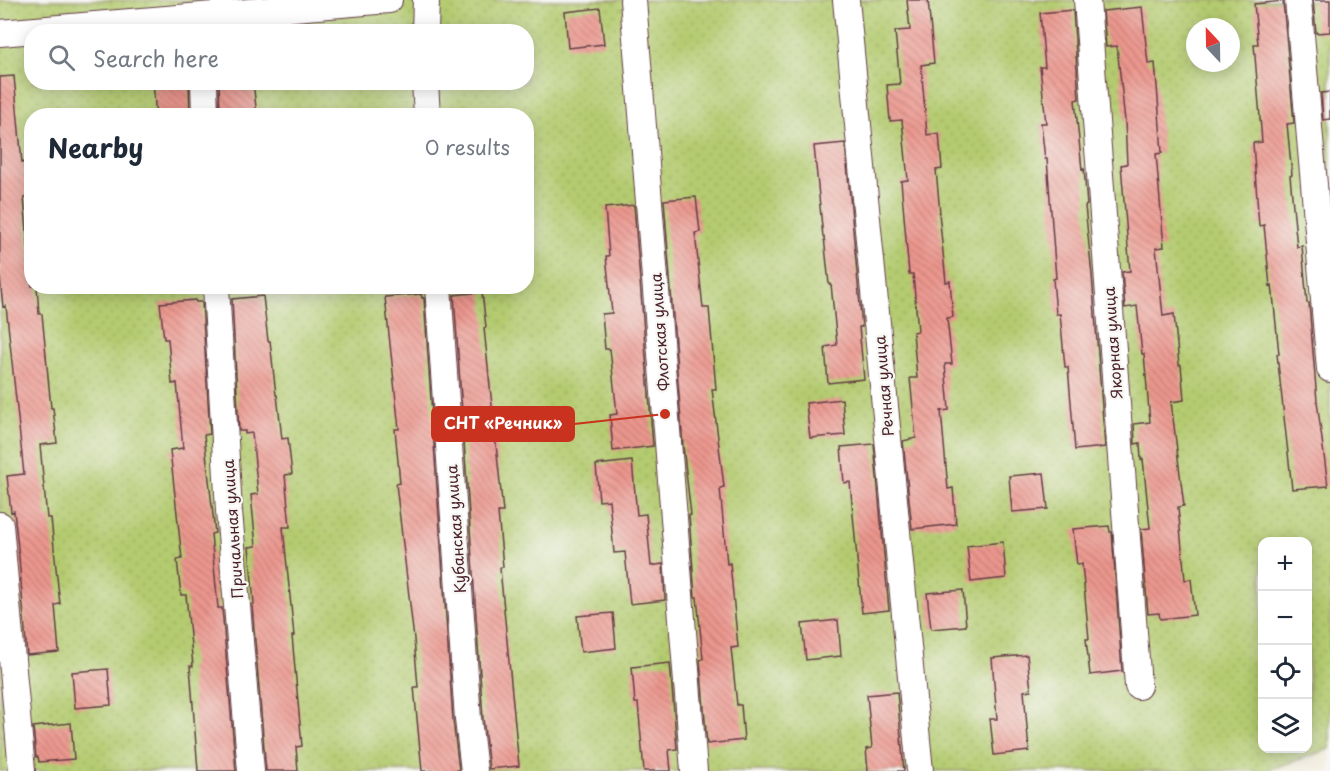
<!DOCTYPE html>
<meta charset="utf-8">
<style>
body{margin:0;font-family:"Playpen Sans",sans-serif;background:#f2f2f3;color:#1f2937}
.controls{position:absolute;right:18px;bottom:18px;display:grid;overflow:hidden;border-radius:12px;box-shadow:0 3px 15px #0003}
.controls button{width:54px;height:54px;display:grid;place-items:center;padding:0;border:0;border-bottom:2px solid #e0e1e3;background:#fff;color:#1f2937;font:30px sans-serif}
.compass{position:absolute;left:1186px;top:18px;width:54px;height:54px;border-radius:50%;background:#fff;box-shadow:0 3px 15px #0003;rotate:338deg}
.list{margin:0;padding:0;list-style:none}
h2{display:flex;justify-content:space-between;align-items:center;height:78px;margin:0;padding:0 24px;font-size:26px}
h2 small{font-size:20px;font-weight:400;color:#747a83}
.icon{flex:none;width:33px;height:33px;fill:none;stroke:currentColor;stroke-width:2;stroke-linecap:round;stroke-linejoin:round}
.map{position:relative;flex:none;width:1330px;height:771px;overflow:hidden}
.search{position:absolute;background:#fff;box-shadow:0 3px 15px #0003;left:24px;top:24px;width:510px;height:66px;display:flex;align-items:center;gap:15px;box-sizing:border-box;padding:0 21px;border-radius:24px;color:#747a83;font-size:22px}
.panel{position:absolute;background:#fff;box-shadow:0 3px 15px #0003;left:24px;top:108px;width:510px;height:186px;border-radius:24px}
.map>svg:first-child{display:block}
.garden{fill:url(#garden-dots);stroke:#7f754e;stroke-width:1.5;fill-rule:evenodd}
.building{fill:url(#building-back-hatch)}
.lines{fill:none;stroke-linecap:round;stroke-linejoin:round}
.street-casing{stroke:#633d44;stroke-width:28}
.street{stroke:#fff;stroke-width:26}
.labels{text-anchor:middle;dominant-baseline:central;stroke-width:4.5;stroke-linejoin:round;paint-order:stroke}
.street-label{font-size:15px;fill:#4a1f2b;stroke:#f6f6f2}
.leader{fill:none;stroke:#c8321e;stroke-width:2}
.callout-dot{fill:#c8321e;stroke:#f6f6f2;stroke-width:2}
.callout{fill:#c8321e;stroke:#c8321e;stroke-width:2}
.callout-label{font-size:16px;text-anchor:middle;font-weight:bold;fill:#fff}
</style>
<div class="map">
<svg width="1330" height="771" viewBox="0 0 1330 771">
<defs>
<pattern id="garden-dots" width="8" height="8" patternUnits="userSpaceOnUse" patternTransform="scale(1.5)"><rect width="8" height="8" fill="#b4cb70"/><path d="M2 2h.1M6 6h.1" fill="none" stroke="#9cae61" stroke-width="1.8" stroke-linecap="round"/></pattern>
<pattern id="building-back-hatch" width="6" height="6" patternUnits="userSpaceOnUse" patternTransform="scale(1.5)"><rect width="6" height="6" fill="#ec978e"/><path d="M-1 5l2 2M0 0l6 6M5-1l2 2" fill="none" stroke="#c17b74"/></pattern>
</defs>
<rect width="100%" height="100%" fill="#f6f6f2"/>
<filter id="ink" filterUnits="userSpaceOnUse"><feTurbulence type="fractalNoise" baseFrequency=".0167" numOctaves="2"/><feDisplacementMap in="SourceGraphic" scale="12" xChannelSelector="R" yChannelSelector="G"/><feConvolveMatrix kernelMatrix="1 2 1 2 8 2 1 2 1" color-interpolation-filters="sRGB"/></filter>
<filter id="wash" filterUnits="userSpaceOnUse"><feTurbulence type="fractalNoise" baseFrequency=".008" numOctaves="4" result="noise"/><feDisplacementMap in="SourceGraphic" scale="24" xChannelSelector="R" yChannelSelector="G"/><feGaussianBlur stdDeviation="1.35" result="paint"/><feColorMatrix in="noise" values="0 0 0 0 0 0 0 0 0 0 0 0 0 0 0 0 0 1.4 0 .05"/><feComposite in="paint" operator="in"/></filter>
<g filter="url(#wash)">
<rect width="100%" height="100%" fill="#f0e9d3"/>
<path class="garden" d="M0 0H1330V749L1265 771H0ZM1195 27H1231V63H1195ZM32 32H526V82H32ZM32 116H526V286H32ZM1262 542H1308V748H1262Z"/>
<g id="blocks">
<path class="building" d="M907 0H928L934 63 921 65 927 135 939 133 942 169 936 170 940 213H939L946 282 950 281 953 317 947 318 952 364H945L949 410 941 411 948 489 953 488 956 524 912 529 903 441 916 438 910 378H917L913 332 918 331 913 274H909L901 181 908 180 902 120 890 121 887 85 900 84 895 31 910 30Z
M1313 0H1330V32L1316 33Z
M1283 1 1294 123 1287 124 1292 175 1290 176 1297 247 1302 246 1307 303H1309L1317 401 1328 486 1292 489 1277 354H1279L1272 285 1270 286 1264 225 1259 226 1253 143 1262 142 1254 44H1258L1254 4Z
M1142 7 1148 64 1155 63 1158 99 1162 153 1156 154 1164 247 1156 248 1163 316 1174 314 1179 365H1181L1184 400 1171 402 1184 506 1178 507 1185 580 1191 579 1195 615 1160 619 1159 613 1148 614 1141 529 1150 528 1143 459 1141 460 1140 443 1135 444 1134 424 1150 422 1144 354H1142L1137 306 1125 308 1122 272 1130 271 1121 165 1127 164 1125 121 1117 46 1106 47 1103 11Z
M600 8 604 44 568 48 565 12Z
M1073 10 1079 99 1075 100 1082 170 1084 169 1087 205 1085 206 1092 275 1105 447 1075 450 1068 367H1065L1060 314H1056L1053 279 1056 278 1047 159H1045L1041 123H1046L1040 67H1045L1040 13Z
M14 76 22 163 27 162 31 198H24L32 286H37L39 314H42L51 408H53L57 443 40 445 47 518H51L56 568 60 604 55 605 59 652 27 655 19 557 14 511 11 512 7 476 24 474 6 306 3 307 0 278V77Z
M153 82H189L190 116H156Z
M219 82H253L257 116H220Z
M1330 92V119L1323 120 1321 93Z
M845 143 862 327H859L864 379 828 383 825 347 837 345 831 284H829L824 237H823L814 146Z
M696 197 700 232 695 233 703 308H709L716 389H712L724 487 720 488 727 564 730 563 738 647 731 648 737 705H741L744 740 707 744 700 660 703 659 697 597H695L689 515H691L683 446 664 200Z
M634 205 653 446 613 451 610 415 617 414 610 349H605L602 314 612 313 606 256H609L605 208Z
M482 292 486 327 484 328 503 512H498L503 567 500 568 519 766 489 769 483 718 454 295Z
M421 294 422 298H424L453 720 459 770 453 771H422L414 687H418L414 639 396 484 400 483 395 429H399L385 297Z
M263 296 268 341H270L276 395H277L282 439 288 438 292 474 285 475 290 527H283L294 636H292L302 746 296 747 298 771H266L252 605 254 604 249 547 256 546 251 495 258 494 252 433 245 434V431H239L232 299Z
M195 300 196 302H202L210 434 204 435 215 533 211 534 218 608H222L236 771H198L190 666H193L186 595H181L177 560 182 559 170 450 183 448 177 383 172 384 168 339H164L160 303Z
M842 399 845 435 810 438 806 403Z
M874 444 889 610 862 613 850 482 844 483 841 447Z
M632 461 637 515 646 514 651 566 663 564 665 600 630 604 625 552 614 553 609 500 599 501 596 465Z
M1044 473 1048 509 1012 512 1009 476Z
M1109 526 1110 532H1112L1122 671 1090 675 1086 639H1089L1082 564 1077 565 1073 529Z
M1003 542 1006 578 971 582 967 546Z
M963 590 966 626 931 629 927 593Z
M613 613 616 648 581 652 577 616Z
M838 620 841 656 806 660 802 624Z
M1027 655 1031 690 1024 691 1029 751 994 755 990 719H997L992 658Z
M670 663 677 749 669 750 671 771H644L638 703H635L632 667Z
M108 669 111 705 75 708 72 672Z
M897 692 904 771H868L866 749 872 748 867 695Z
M71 723 74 759 39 762 38 757H36L33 727Z"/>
</g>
</g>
<g filter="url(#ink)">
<use href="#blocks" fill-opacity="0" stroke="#633d44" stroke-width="1.5"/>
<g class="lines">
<defs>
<path id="street" d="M633 0 694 771
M846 0 920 771
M1087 0 1138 686
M1298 0 1330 369
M425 32 426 0
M0 33 389 0
M204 82 205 116
M425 82 427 116
M216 286 229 511 251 771
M438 286 468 719 474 771
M0 525 22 771"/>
</defs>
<use href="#street" class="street-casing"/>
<use href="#street" class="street"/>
</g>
</g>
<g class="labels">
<g class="street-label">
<text transform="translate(659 332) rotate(-94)">Флотская улица</text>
<text transform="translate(1112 343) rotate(-94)">Якорная улица</text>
<text transform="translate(883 386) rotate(-95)">Речная улица</text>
<text transform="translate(232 529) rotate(-94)">Причальная улица</text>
<text transform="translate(455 529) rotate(-94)">Кубанская улица</text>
</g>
</g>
<path class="leader" d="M665 414L574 424"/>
<circle class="callout-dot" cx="665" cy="414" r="6"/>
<rect class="callout" x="432" y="407" width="142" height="34" rx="6"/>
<g class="callout-label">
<text x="503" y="429">СНТ «Речник»</text>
</g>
</svg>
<div class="controls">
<button>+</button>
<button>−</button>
<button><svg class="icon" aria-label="locate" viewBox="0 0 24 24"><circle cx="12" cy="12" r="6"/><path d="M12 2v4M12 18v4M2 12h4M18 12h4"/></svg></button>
<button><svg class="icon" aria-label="layers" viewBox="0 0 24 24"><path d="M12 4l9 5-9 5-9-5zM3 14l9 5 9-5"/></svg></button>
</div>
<svg class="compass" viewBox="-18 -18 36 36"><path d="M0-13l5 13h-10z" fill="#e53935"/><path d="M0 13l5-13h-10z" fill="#747a83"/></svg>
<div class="search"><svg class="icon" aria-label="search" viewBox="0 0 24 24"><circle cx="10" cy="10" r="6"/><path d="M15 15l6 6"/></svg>Search here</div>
<section class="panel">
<h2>Nearby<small>0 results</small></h2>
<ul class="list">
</ul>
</section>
</div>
